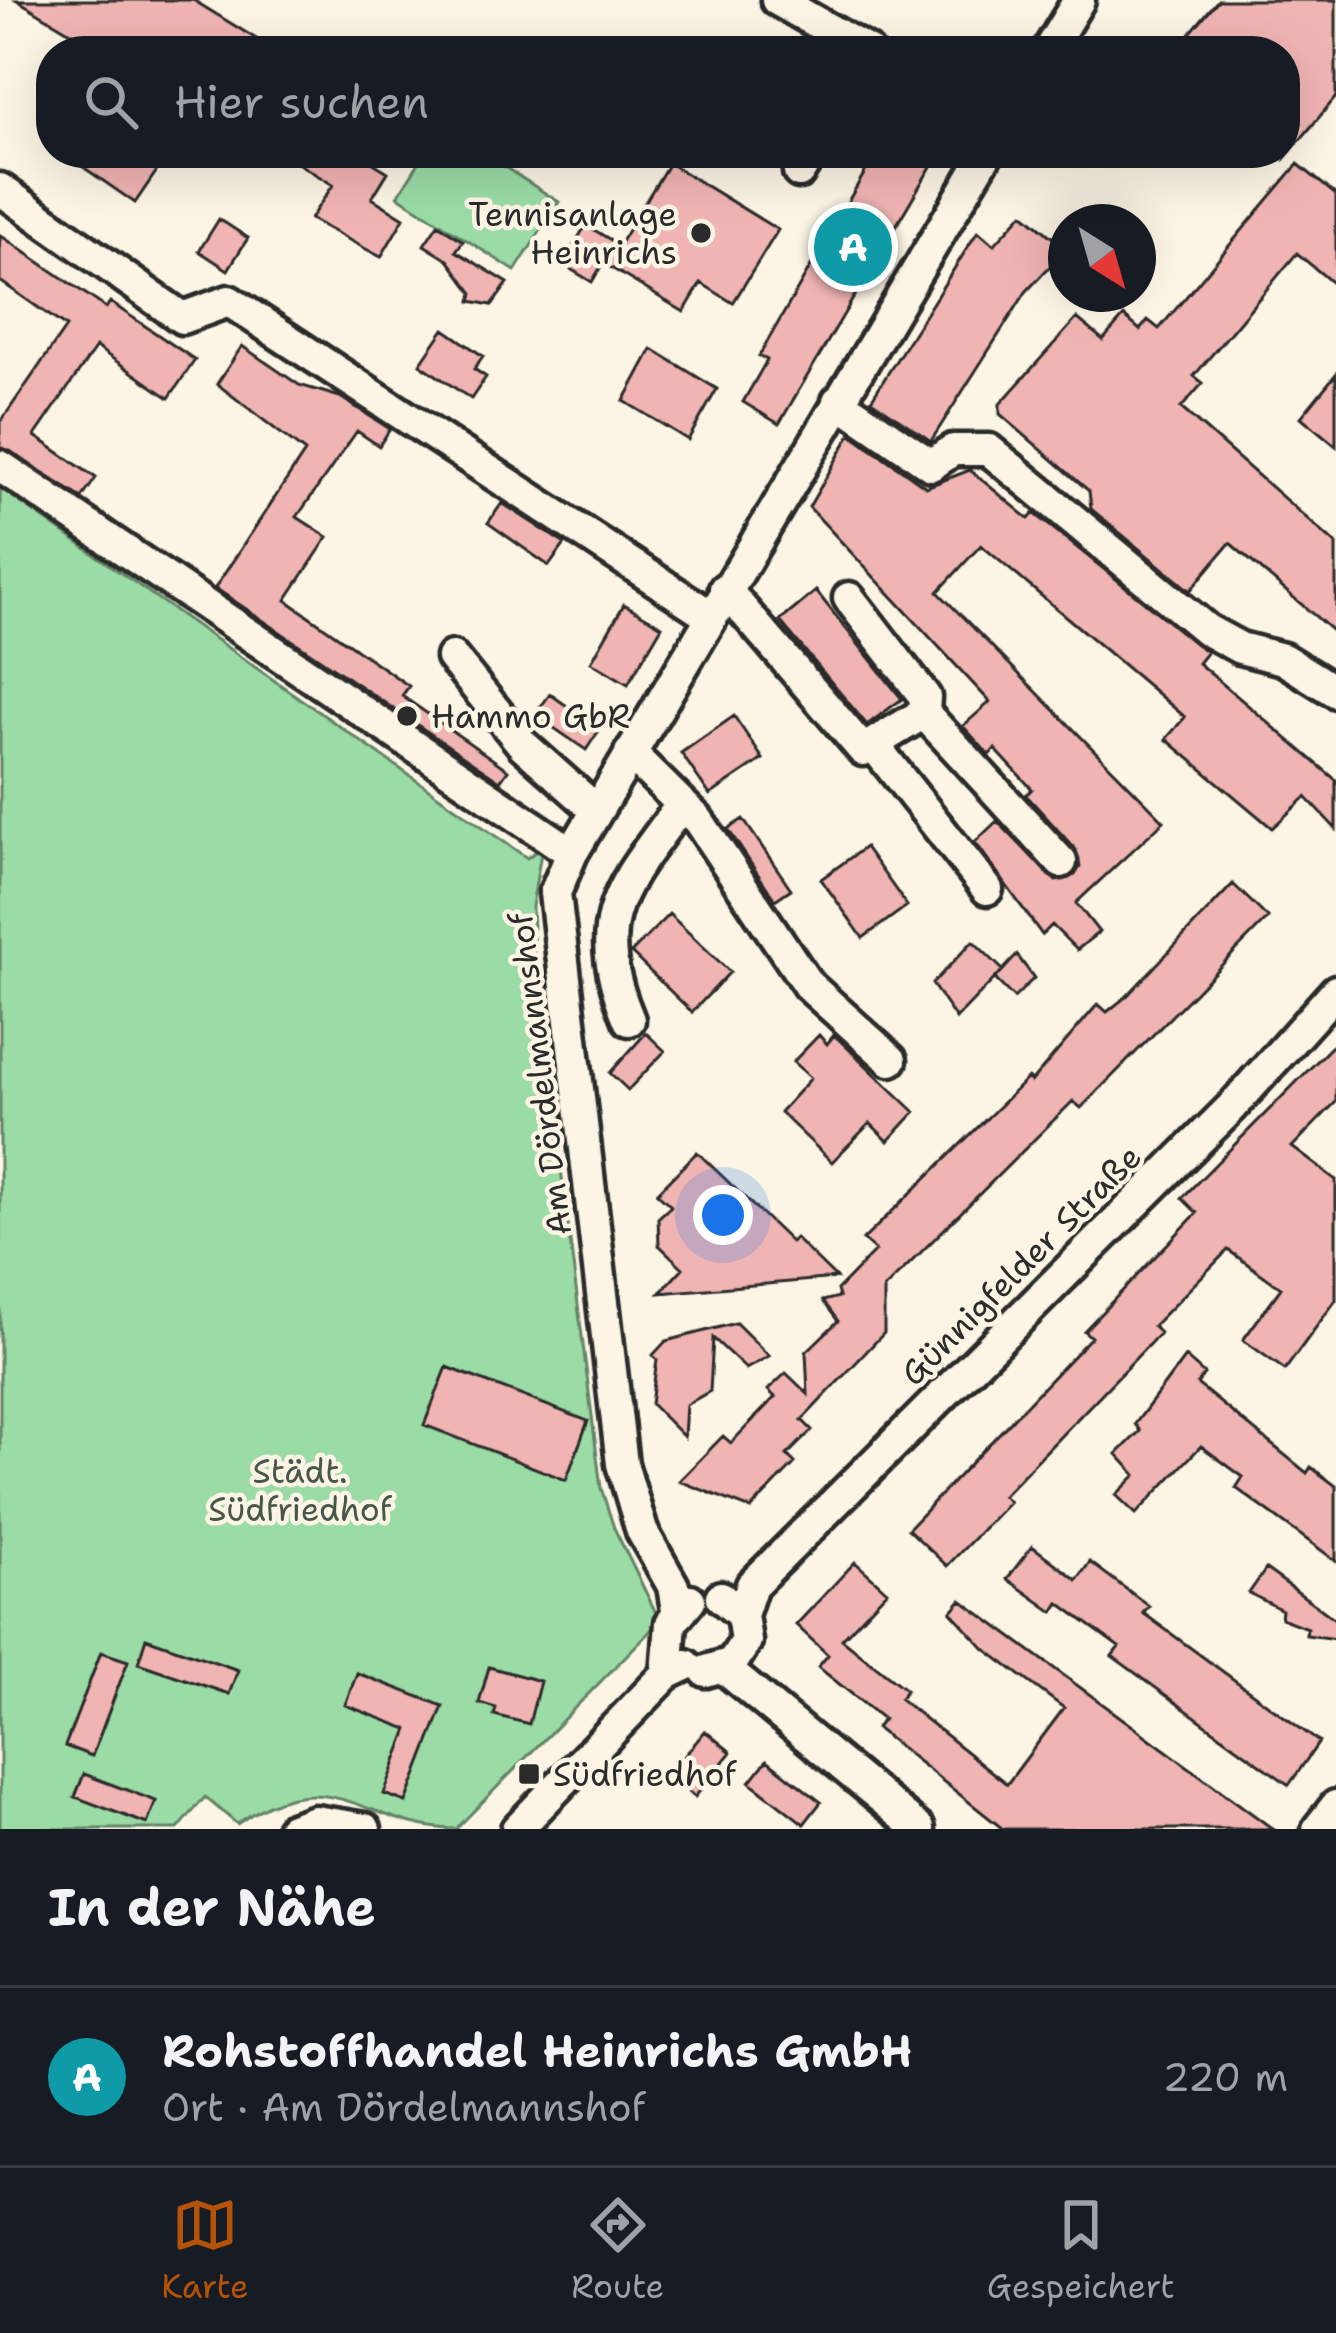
<!DOCTYPE html>
<html lang="de">
<meta charset="utf-8">
<style>
body{margin:0;font-family:"Shantell Sans",sans-serif;background:#20242c;color:#f1f3f6}
.compass{position:absolute;left:1048px;top:204px;width:108px;height:108px;border-radius:50%;background:#171b24;box-shadow:0 12px 48px #0002;rotate:143deg}
.you{position:absolute;left:723px;top:1215px;width:42px;height:42px;margin:-30px;border:9px solid #fff;border-radius:50%;background:#1a73e8;box-shadow:0 0 0 18px #1a73e833}
.badge{display:grid;place-items:center;width:78px;height:78px;border-radius:50%;background:#b45309;color:#fff;font-size:39px;font-weight:700}
.pin{position:absolute;translate:-50% -50%;border:6px solid #fff;box-shadow:0 3px 12px #0006}
.list{margin:0;padding:0;list-style:none}
h2{display:flex;justify-content:space-between;align-items:center;height:156px;margin:0;padding:0 48px;font-size:51px}
h2 small{font-size:39px;font-weight:400;color:#9ea1a6}
.list li{display:grid;grid-template-columns:78px 1fr auto;gap:36px;align-items:center;box-sizing:border-box;height:180px;padding:0 48px;border-top:3px solid #363941}
.list b{display:block;font-size:45px;white-space:nowrap}
.list p{margin:0;font-size:39px;white-space:nowrap;color:#9ea1a6}
.list em{font-size:39px;font-style:normal;color:#9ea1a6}
.icon{flex:none;width:66px;height:66px;fill:none;stroke:currentColor;stroke-width:2;stroke-linecap:round;stroke-linejoin:round}
.map{position:relative;flex:none;width:1336px;height:1829px;overflow:hidden}
.search{position:absolute;background:#171b24;box-shadow:0 12px 48px #0002;left:36px;right:36px;top:36px;height:132px;display:flex;align-items:center;gap:30px;box-sizing:border-box;padding:0 42px;border-radius:48px;color:#9ea1a6;font-size:45px}
.sheet{height:336px;background:#171b24}
nav{display:flex;justify-content:space-around;align-items:center;box-sizing:border-box;height:168px;border-top:3px solid #363941;background:#171b24;font-size:33px;color:#9ea1a6}
nav a{display:grid;justify-items:center;gap:6px}
nav .on{color:#b45309}
.map>svg:first-child{display:block}
.green{fill:#9bdca6;stroke:#638468;stroke-width:3}
.building{fill:#f0b4b3;stroke:#2b2b2b;stroke-width:3}
.lines{fill:none;stroke-linecap:round;stroke-linejoin:round}
.minor-casing{stroke:#2b2b2b;stroke-width:39}
.minor{stroke:#fcf5e5;stroke-width:30}
.poi-dot{fill:#2b2b2b;stroke:#fcf5e5;stroke-width:4.5}
.labels{text-anchor:middle;dominant-baseline:central;stroke-width:9;stroke-linejoin:round;paint-order:stroke}
.poi-label{font-size:33px;fill:#2b2b2b;stroke:#fcf5e5;text-anchor:start}
.street-label{font-size:33px;fill:#2b2b2b;stroke:#fcf5e5}
.park-label{font-size:33px;fill:#47574a;stroke:#fcf5e5}
</style>
<div class="map">
<svg width="1336" height="1829" viewBox="0 0 1336 1829">
<rect width="100%" height="100%" fill="#fcf5e5"/>
<filter id="ink" filterUnits="userSpaceOnUse"><feTurbulence type="fractalNoise" baseFrequency=".00833" numOctaves="2"/><feDisplacementMap in="SourceGraphic" scale="24" xChannelSelector="R" yChannelSelector="G"/><feConvolveMatrix kernelMatrix="1 2 1 2 8 2 1 2 1" color-interpolation-filters="sRGB"/></filter>
<g filter="url(#ink)">
<path class="green" d="M425 153H483L559 202 515 271 398 196Z
M0 488 527 858 542 847 532 906 534 954 601 1488 614 1528 660 1621 456 1829C366 1829 330 1756 237 1824L205 1797 178 1829H0Z"/>
<path class="building" d="M17 0H193L276 51H102Z
M1218 0H1336V97L1285 158V51H1175Z
M63 153H169L135 203Z
M281 153H357L388 172 372 198 404 218 381 257 310 219 333 185Z
M876 153H939L779 424 743 402 767 360 759 356Z
M669 163 778 230 733 303 701 283 684 312 603 263 592 282 562 264 586 225 619 245Z
M1298 164 1336 195V286L1297 253 1194 376 1203 383 1181 408 1336 544V634L1230 543 1190 591 1091 509 1089 491 1000 414V404L1077 318 1103 340 1124 316 1140 330 1148 320 1159 329Z
M1023 213 1066 249 1026 292 931 441 871 400 978 231 994 245Z
M219 219 248 238 228 270 199 251Z
M438 224 463 241 456 251 508 283 492 305 471 301 473 293 448 260 424 245Z
M0 235 106 308 110 302 195 360 169 398 96 347 35 436 96 478 82 498 0 447V423L66 327 0 281Z
M444 329 483 356 474 369 486 377 471 399 420 364Z
M242 346 299 385 340 397 390 429 379 446 357 431 297 517 328 537 286 600 409 686 402 696 508 770 500 781 215 588 305 452 217 384Z
M652 349 717 389 688 440 624 401Z
M1336 374V446L1301 417Z
M851 434 926 487 970 470 1029 519 1034 513 1207 652 1198 663 1336 780V829L1306 797 1272 828 1166 739 1185 717 981 545 938 592 1164 821 1076 903 1099 932 1077 950 1052 925 1042 935 975 842 997 821 1056 881 1075 875 1080 867 1076 850 1026 795 1032 789 995 749 989 755 963 726 990 702 809 507Z
M502 503 565 544 549 566 488 523Z
M816 591 902 699 867 725 780 621Z
M624 604 662 626 628 684 591 662Z
M550 694 600 729 586 750 535 715Z
M734 716 763 759 710 795 681 753Z
M743 819 791 889 775 900 728 829Z
M865 847 907 906 863 938 821 879Z
M1233 884 1268 918 1081 1108 1073 1101 884 1289V1333L802 1420 812 1430 787 1455 795 1463 751 1509 679 1481 723 1436 731 1443 775 1397 768 1390 786 1373 808 1394 806 1352 838 1321 823 1301 839 1297 837 1290 875 1251 863 1240 1028 1078 1031 1082 1098 1004 1107 1012 1127 996Z
M669 914 730 972 692 1012 631 953Z
M973 941 1003 970 956 1019 932 984Z
M1017 955 1034 978 1014 998 995 979Z
M646 1033 665 1051 628 1090 610 1073Z
M819 1035 827 1044 834 1035 915 1112 888 1141 870 1123 832 1162 780 1112 811 1078 793 1062Z
M1336 1042V1102L1292 1147 1336 1180V1300L1285 1370 1243 1340 1281 1288 1228 1250 1153 1326 1160 1333 1003 1496 1009 1502 947 1566 908 1529 1091 1337 1084 1331 1197 1213 1182 1198Z
M697 1152 791 1242 795 1238 836 1278 660 1293 683 1268 659 1245 658 1218 671 1206 657 1193Z
M736 1323 769 1356 746 1369 713 1338 710 1391 686 1405 684 1437 651 1404 657 1360 653 1355 666 1341Z
M1185 1357 1204 1374 1197 1384 1307 1473 1311 1467 1336 1486V1561L1236 1488 1243 1477 1201 1446 1136 1514 1116 1495 1136 1475 1117 1454 1140 1431 1135 1424Z
M447 1367 588 1421 566 1480 424 1425Z
M1032 1546 1077 1580 1090 1562 1149 1606 1143 1613 1319 1742 1289 1785 1112 1656 1119 1647 1059 1603 1053 1612 1007 1579Z
M855 1562 887 1591 842 1639 906 1690 900 1699 1007 1784 1064 1708 985 1649 951 1612 961 1600 1273 1829H1003L876 1728 883 1719 818 1667 828 1655 796 1625Z
M1266 1569 1336 1620V1639L1306 1635 1307 1628 1281 1618 1282 1610 1249 1593Z
M146 1638 238 1670 229 1694 138 1663Z
M101 1652 128 1661 92 1756 65 1746Z
M489 1667 540 1681 529 1724 494 1715 496 1708 479 1703Z
M357 1673 443 1706 406 1802 384 1794 408 1729 345 1705Z
M705 1731 731 1752 695 1797 668 1776Z
M767 1760 821 1802 804 1824 750 1782Z
M84 1774 156 1801 147 1824 75 1797Z"/>
<g class="lines">
<defs>
<path id="minor" d="M777 0 867 51
M1048 51 1079 0
M799 172 811 153
M0 189 182 318 229 301 709 615
M838 401 931 465 953 450H989L1207 630 1240 648 1283 659 1336 692
M0 466 572 853
M725 589 863 750 924 713 925 697 849 598
M452 657 523 745 596 810
M924 713 1061 862
M873 744 987 889
M630 753 698 820 808 985 891 1060
M629 1020C586 917 622 887 682 804
M677 1610 673 1586 642 1531 622 1464 555 893 572 853 987 153
M742 1615 752 1585 1232 1107 1336 991
M724 1668 919 1829
M706 1671 732 1663 746 1641 742 1615 721 1597
M667 1674 671 1623 690 1600
M292 1829 315 1821 365 1829
M517 1829 667 1674 686 1665
M1318 1829 1336 1806"/>
</defs>
<use href="#minor" class="minor-casing"/>
<use href="#minor" class="minor"/>
</g>
</g>
<g class="poi-dot">
<circle cx="701" cy="233" r="12"/>
<circle cx="407" cy="716" r="12"/>
<rect x="517" y="1762" width="24" height="24" rx="6"/>
</g>
<g class="labels">
<g class="poi-label">
<text x="677" y="214" text-anchor="end">Tennisanlage<tspan x="677" dy="38">Heinrichs</tspan></text>
<text x="431" y="716">Hammo GbR</text>
<text x="553" y="1774">Südfriedhof</text>
</g>
<g class="street-label">
<text transform="translate(540 1074) rotate(-97)">Am Dördelmannshof</text>
<text transform="translate(1021 1265) rotate(-45)">Günnigfelder Straße</text>
</g>
<g class="park-label">
<text x="300" y="1471">Städt.<tspan x="300" dy="38">Südfriedhof</tspan></text>
</g>
</g>
</svg>
<svg class="compass" viewBox="-18 -18 36 36"><path d="M0-13l5 13h-10z" fill="#e53935"/><path d="M0 13l5-13h-10z" fill="#9ea1a6"/></svg>
<div class="you"></div>
<div class="pin badge" style="left:853px;top:247px;background:#0f9aa8">A</div>
<div class="search"><svg class="icon" aria-label="search" viewBox="0 0 24 24"><circle cx="10" cy="10" r="6"/><path d="M15 15l6 6"/></svg>Hier suchen</div>
</div>
<section class="sheet">
<h2>In der Nähe<small></small></h2>
<ul class="list">
<li><span class="badge" style="background:#0f9aa8">A</span><div><b>Rohstoffhandel Heinrichs GmbH</b><p>Ort · Am Dördelmannshof</p></div><em>220 m</em></li>
</ul>
</section>
<nav>
<a class="on"><svg class="icon" aria-label="map" viewBox="0 0 24 24"><path d="M3 6l6-2 6 2 6-2v14l-6 2-6-2-6 2zM9 4v14M15 6v14"/></svg>Karte</a>
<a><svg class="icon" aria-label="directions" viewBox="0 0 24 24"><path d="M12 3l9 9-9 9-9-9zM9 14v-3h6M13 9l2 2-2 2"/></svg>Route</a>
<a><svg class="icon" aria-label="saved" viewBox="0 0 24 24"><path d="M7 4h10v16l-5-4-5 4z"/></svg>Gespeichert</a>
</nav>
